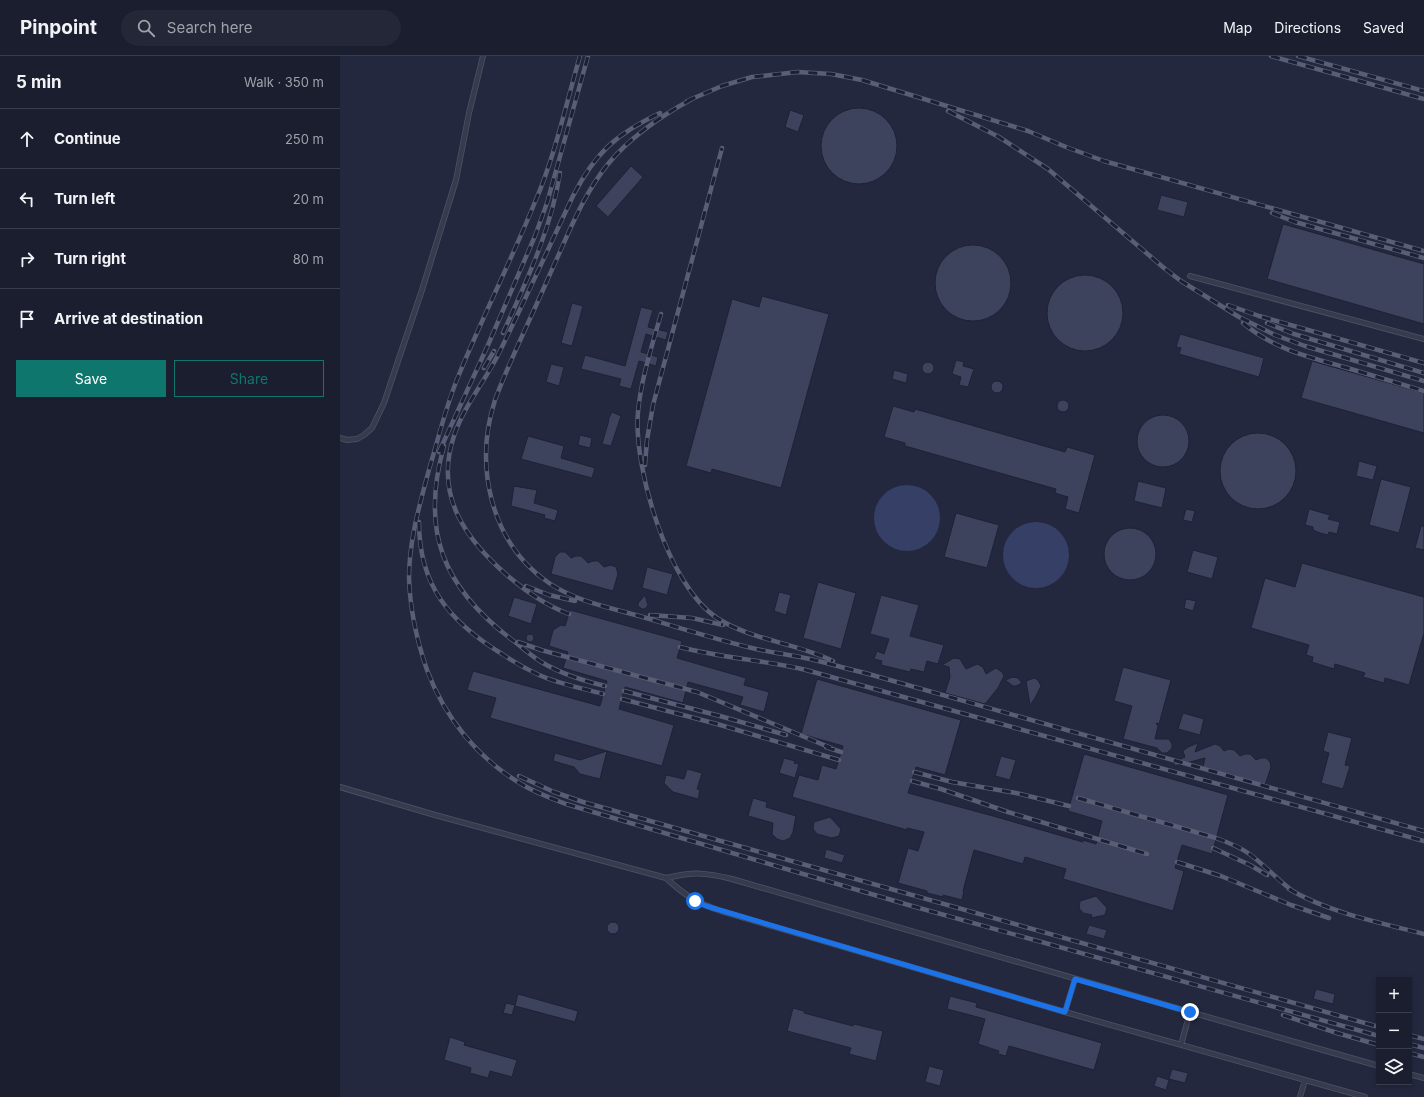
<!DOCTYPE html>
<meta charset="utf-8">
<style>
body{margin:0;font-family:Inter,sans-serif;background:#232737;color:#f1f3f6}
.controls{position:absolute;right:12px;bottom:12px;display:grid;overflow:hidden;border-radius:0px;box-shadow:0 2px 6px #0003}
.controls button{width:36px;height:36px;display:grid;place-items:center;padding:0;border:0;border-bottom:1px solid #383c4b;background:#1a1e2f;color:#f1f3f6;font:20px sans-serif}
.stop{position:absolute;width:12px;height:12px;margin:-9px;border:3px solid #1a73e8;border-radius:50%;background:#fff}
.stop.end{background:#1a73e8;border-color:#fff;box-shadow:0 1px 4px #0008}
.list{margin:0;padding:0;list-style:none}
h2{display:flex;justify-content:space-between;align-items:center;height:52px;margin:0;padding:0 16px;font-size:17px}
h2 small{font-size:13px;font-weight:400;color:#9fa2aa}
.list li{display:grid;grid-template-columns:26px 1fr auto;gap:12px;align-items:center;box-sizing:border-box;height:60px;padding:0 16px;border-top:1px solid #383c4b}
.list b{display:block;font-size:15px;white-space:nowrap}
.list em{font-size:13px;font-style:normal;color:#9fa2aa}
.actions{display:flex;gap:8px;padding:12px 16px}
.actions a{flex:1;padding:9px 0;border:1px solid #0f766e;border-radius:0px;text-align:center;font-size:14px;color:#0f766e}
.actions .main{background:#0f766e;color:#fff}
.icon{flex:none;width:22px;height:22px;fill:none;stroke:currentColor;stroke-width:2;stroke-linecap:round;stroke-linejoin:round}
.map{position:relative;flex:none;width:1084px;height:1041px;overflow:hidden}
header{display:flex;align-items:center;gap:24px;box-sizing:border-box;height:56px;padding:0 20px;background:#1a1e2f;border-bottom:1px solid #383c4b}
header strong{font-size:19px}
nav{display:flex;gap:22px;margin-inline-start:auto;font-size:14px}
.search{width:280px;height:36px;background:#232737;display:flex;align-items:center;gap:10px;box-sizing:border-box;padding:0 14px;border-radius:22px;color:#9fa2aa;font-size:15px}
main{display:flex}
aside{flex:1;background:#1a1e2f}
.map>svg:first-child{display:block}
.water{fill:#363f66}
.building{fill:#3d435d;stroke:#1e2235}
.lines{fill:none;stroke-linecap:round;stroke-linejoin:round}
.service-casing{stroke:#4f5366;stroke-width:6}
.service{stroke:#373b4e;stroke-width:4.5}
.rail-casing{stroke:#595e76;stroke-width:4.5}
.rail{stroke:#1c2033;stroke-width:3;stroke-dasharray:9;stroke-linecap:butt}
.route{stroke:#1a73e8;stroke-width:5}
</style>
<header>
<strong>Pinpoint</strong>
<div class="search"><svg class="icon" aria-label="search" viewBox="0 0 24 24"><circle cx="10" cy="10" r="6"/><path d="M15 15l6 6"/></svg>Search here</div>
<nav><a>Map</a><a>Directions</a><a>Saved</a></nav>
</header>
<main>
<aside>
<h2>5 min<small>Walk · 350 m</small></h2>
<ul class="list">
<li><svg class="icon" aria-label="ahead" viewBox="0 0 24 24"><path d="M12 20V5M6 11l6-6 6 6"/></svg><div><b>Continue</b></div><em>250 m</em></li>
<li><svg class="icon" aria-label="left" viewBox="0 0 24 24"><path d="M17 20v-9H6M10 6l-5 5 5 5"/></svg><div><b>Turn left</b></div><em>20 m</em></li>
<li><svg class="icon" aria-label="right" viewBox="0 0 24 24"><path d="M7 20v-9h11M14 6l5 5-5 5"/></svg><div><b>Turn right</b></div><em>80 m</em></li>
<li><svg class="icon" aria-label="arrive" viewBox="0 0 24 24"><path d="M6 21V4h12l-3 4 3 4H6"/></svg><div><b>Arrive at destination</b></div></li>
</ul>
<div class="actions"><a class="main">Save</a><a>Share</a></div>
</aside>
<div class="map">
<svg width="1084" height="1041" viewBox="0 0 1084 1041">
<rect width="100%" height="100%" fill="#23283f"/>
<path class="water" d="M534 462a33 33 0 1 1 66 0a33 33 0 1 1-66 0Z
M663 499a33 33 0 1 1 66 0a33 33 0 1 1-66 0Z"/>
<path class="building" d="M481 90a38 38 0 1 1 76 0a38 38 0 1 1-76 0Z
M450 54 464 59 458 76 445 71Z
M291 110 303 121 268 161 256 150Z
M821 139 848 146 844 161 817 154Z
M943 168 1084 208V268L927 223Z
M595 227a38 38 0 1 1 76 0a38 38 0 1 1-76 0Z
M707 257a38 38 0 1 1 76 0a38 38 0 1 1-76 0Z
M422 240 489 258 441 432 372 413 371 417 346 410 392 243 419 251Z
M232 247 243 250 232 290 221 287Z
M301 251 313 254 308 271 328 276 326 284 306 278 301 296 318 301 316 310 299 305 291 333 279 330 281 323 241 313 245 299 285 310Z
M840 278 924 302 919 321 839 298 841 292 836 291Z
M616 304 624 306 623 310 634 313 628 331 619 329 621 321 612 318Z
M972 305 1084 337V377L961 342Z
M582 312a6 6 0 1 1 12 0a6 6 0 1 1-12 0Z
M211 308 224 311 219 330 206 326Z
M554 314 568 318 566 327 552 323Z
M651 331a6 6 0 1 1 12 0a6 6 0 1 1-12 0Z
M717 350a6 6 0 1 1 12 0a6 6 0 1 1-12 0Z
M553 350 574 356 575 353 725 396 727 391 755 399 739 457 725 453 728 441 715 437 716 433 565 390V387L544 381Z
M272 356 281 360 271 390 262 388 269 364H268Z
M797 385a26 26 0 1 1 52 0a26 26 0 1 1-52 0Z
M880 415a38 38 0 1 1 76 0a38 38 0 1 1-76 0Z
M240 379 252 382 250 392 238 389Z
M188 380 224 390 221 402 255 412 252 422 181 403Z
M1019 405 1037 410 1033 424 1016 420Z
M1041 423 1071 431 1059 477 1029 469Z
M798 425 826 432 822 452 794 445Z
M174 430 197 434 194 447 218 454 215 465 204 462 205 459 171 450Z
M846 453 855 455 852 466 843 464Z
M969 453 990 459 988 463 1000 466 997 478 989 476 988 479 980 477 973 474V471L965 469Z
M616 457 659 469 647 512 604 501Z
M1081 470H1084V494L1075 492Z
M764 498a26 26 0 1 1 52 0a26 26 0 1 1-52 0Z
M853 494 878 501 872 523 847 516Z
M220 496H225L231 502 236 500H241L248 507 253 505H258L264 511 271 509 276 511 278 518 273 535 211 518 215 501Z
M962 507 1084 541V577L1069 629 1045 622 1044 627 1023 621 1025 617 995 608 994 613 972 606 973 601 966 599 969 589 911 572 925 522 955 531Z
M307 511 333 518 327 539 302 532Z
M478 526 516 537 501 593 463 582Z
M439 536 451 539 446 559 434 555Z
M305 539 308 549 305 553H302L298 550V547Z
M541 539 579 549 570 580 604 589 598 608 587 605 584 616 571 613 570 616 541 609 542 605 534 603 537 595 544 598 549 583 530 578Z
M174 541 197 548 191 568 168 560Z
M846 543 856 545 853 555 844 552Z
M230 554 342 585 337 602 406 622 404 629 429 636 424 656 400 649 403 641 348 626 343 647 285 631 279 653 334 669 322 710 267 695 260 723 240 718 234 711 213 705 215 697 240 704 267 695 150 662 156 642 127 634 133 615 260 650 267 625 223 612 228 596 209 590 213 574 221 569 225 570Z
M186 582a4 4 0 1 1 8 0a4 4 0 1 1-8 0Z
M614 602 620 603 626 613 637 608 643 611 646 618 656 612 662 616 664 620 658 632 645 648 605 637 610 621 609 611 602 609Z
M783 611 831 624 819 668 816 667 818 670 815 683H829L832 688V692L827 697H822L817 692 783 683 792 650 774 645Z
M673 621 678 622 682 627 676 630H673L665 624Z
M694 622 698 624 701 630 695 642 690 649 686 625Z
M477 623 621 664 605 719 576 711 568 737 653 760 743 786V784L756 788 762 765 728 755 744 698 888 739 872 798 842 789 835 812 844 815 833 855 723 823 726 813 685 801 683 808 634 794 623 835H624L622 844 603 839V841L587 837V835L558 827 568 792 578 795 584 776 567 772V774L452 741 459 719 478 724 482 709 496 713 503 690 461 678Z
M843 657 864 663 860 679 838 673Z
M988 676 1012 682 1005 709 1010 710 1003 733 981 727 989 697 983 695Z
M858 687 855 696 875 688 880 690 884 695 889 693 894 694 900 700 905 698H910L916 704 921 702H926L930 706 931 711 925 729 863 711 865 702 835 710 833 706 845 701 843 695 848 691Z
M661 700 676 704 670 724 655 720Z
M444 702 455 705 454 707 459 708 455 722 439 717Z
M347 713 362 717 357 733 360 734 358 743 333 736 324 727 326 719 344 723Z
M413 742 427 746 426 751 456 760 453 776 450 782 443 785 437 783 432 778 433 767 408 760Z
M490 761 501 773 499 780 492 782 477 778 473 773 474 766Z
M486 793 505 799 502 807 484 802Z
M756 840 767 852 765 859 751 862 752 859 743 857 739 852 740 845Z
M267 872a6 6 0 1 1 12 0a6 6 0 1 1-12 0Z
M749 869 767 874 764 883 746 878Z
M976 933 995 938 993 948 973 943Z
M178 938 238 955 235 966 175 950Z
M610 940 637 947 636 951 762 987 754 1014 669 990 666 1000 658 998 659 995 638 988 645 963 607 953Z
M166 947 175 949 172 959 163 957Z
M453 952 464 955V957L513 970 514 968 543 975 536 1005 509 998 511 992 447 975Z
M110 981 125 986 124 989 177 1004 172 1021 150 1015 148 1022 130 1017 131 1012 104 1004Z
M589 1010 604 1014 600 1030 585 1026Z
M832 1013 848 1017 845 1027 829 1023Z
M817 1020 829 1024 826 1034 814 1030Z"/>
<g class="lines">
<defs>
<path id="service" d="M850 220 1084 283
M0 382 7 384 17 383 24 379 32 372 44 347 53 320 82 234 116 124 129 57 143 0
M0 731 95 759 326 822C354 816 364 816 392 823L850 956 1039 1010
M326 822C344 839 357 847 381 855L725 956 1025 1041
M725 956 735 923
M841 989 850 956
M1069 1018 1084 1022
M960 1041 965 1024"/>
</defs>
<use href="#service" class="service-casing"/>
<use href="#service" class="service"/>
<defs>
<path id="rail" d="M240 0C226 48 215 100 195 146 171 205 142 262 118 321 106 350 99 380 90 410 80 447 69 484 69 522 70 553 77 585 87 614 105 662 138 703 183 729 196 737 211 742 226 748L572 850 1039 980
M931 0 1084 43
M958 0 1084 35
M352 43C321 60 291 80 268 108 242 140 227 181 210 218 192 260 171 301 155 344 134 409 150 487 209 527 237 546 272 552 303 561 340 572 378 584 416 593 434 597 452 599 470 603 488 607 507 613 525 617L1084 775
M347 45 382 30 412 21 458 16 491 18 522 24 688 75 726 91 764 105 1084 195
M608 55 659 81 708 113 824 212 841 225 899 261 935 279 965 290 1084 325
M932 157 955 166 1084 202
M888 249 919 260 1084 307
M321 258C312 290 301 323 298 356 293 411 328 530 377 562 411 584 456 587 493 605
M903 267C932 292 968 301 1004 311 1031 319 1057 327 1084 335
M927 267 954 278 1084 317
M163 277C186 226 211 174 220 117
M144 312 154 295
M104 390C80 475 103 531 171 583 182 591 191 600 203 607 222 618 244 625 265 630
M99 396 148 289 195 180 207 147 248 0
M305 409 307 384 313 349 382 92
M79 466C79 530 110 566 162 598 174 606 186 613 199 619 219 628 242 632 263 638
M186 530 209 539 235 545
M229 558C205 549 187 536 168 520 125 483 94 439 114 380 124 349 147 323 161 293 186 242 209 191 233 140 255 97 276 78 320 57
M310 559 352 562 383 569
M178 586 201 594 357 636 491 692
M340 591C381 602 424 604 466 614L1084 785
M284 635 380 660 446 679
M282 643 377 668 499 704
M486 691 501 696
M574 716 612 726 676 737 729 750
M179 720 214 736 243 746 1039 971
M572 725 601 733 668 756 807 798
M738 742 876 782C887 786 898 790 908 797 924 808 937 824 954 836
M873 792 910 809 927 819
M837 806 881 820 951 849 989 862
M949 833C987 856 1041 867 1084 878
M943 959 997 977 1039 989
M1069 979 1084 983
M1069 988 1084 992
M1069 997 1084 1001"/>
</defs>
<use href="#rail" class="rail-casing"/>
<use href="#rail" class="rail"/>
</g>
<g class="lines">
<path class="route" d="M355 845 366 850 725 956 735 923 850 956"/>
</g>
</svg>
<div class="controls">
<button>+</button>
<button>−</button>
<button><svg class="icon" aria-label="layers" viewBox="0 0 24 24"><path d="M12 4l9 5-9 5-9-5zM3 14l9 5 9-5"/></svg></button>
</div>
<div class="stop" style="left:355px;top:845px"></div>
<div class="stop end" style="left:850px;top:956px"></div>
</div>
</main>
